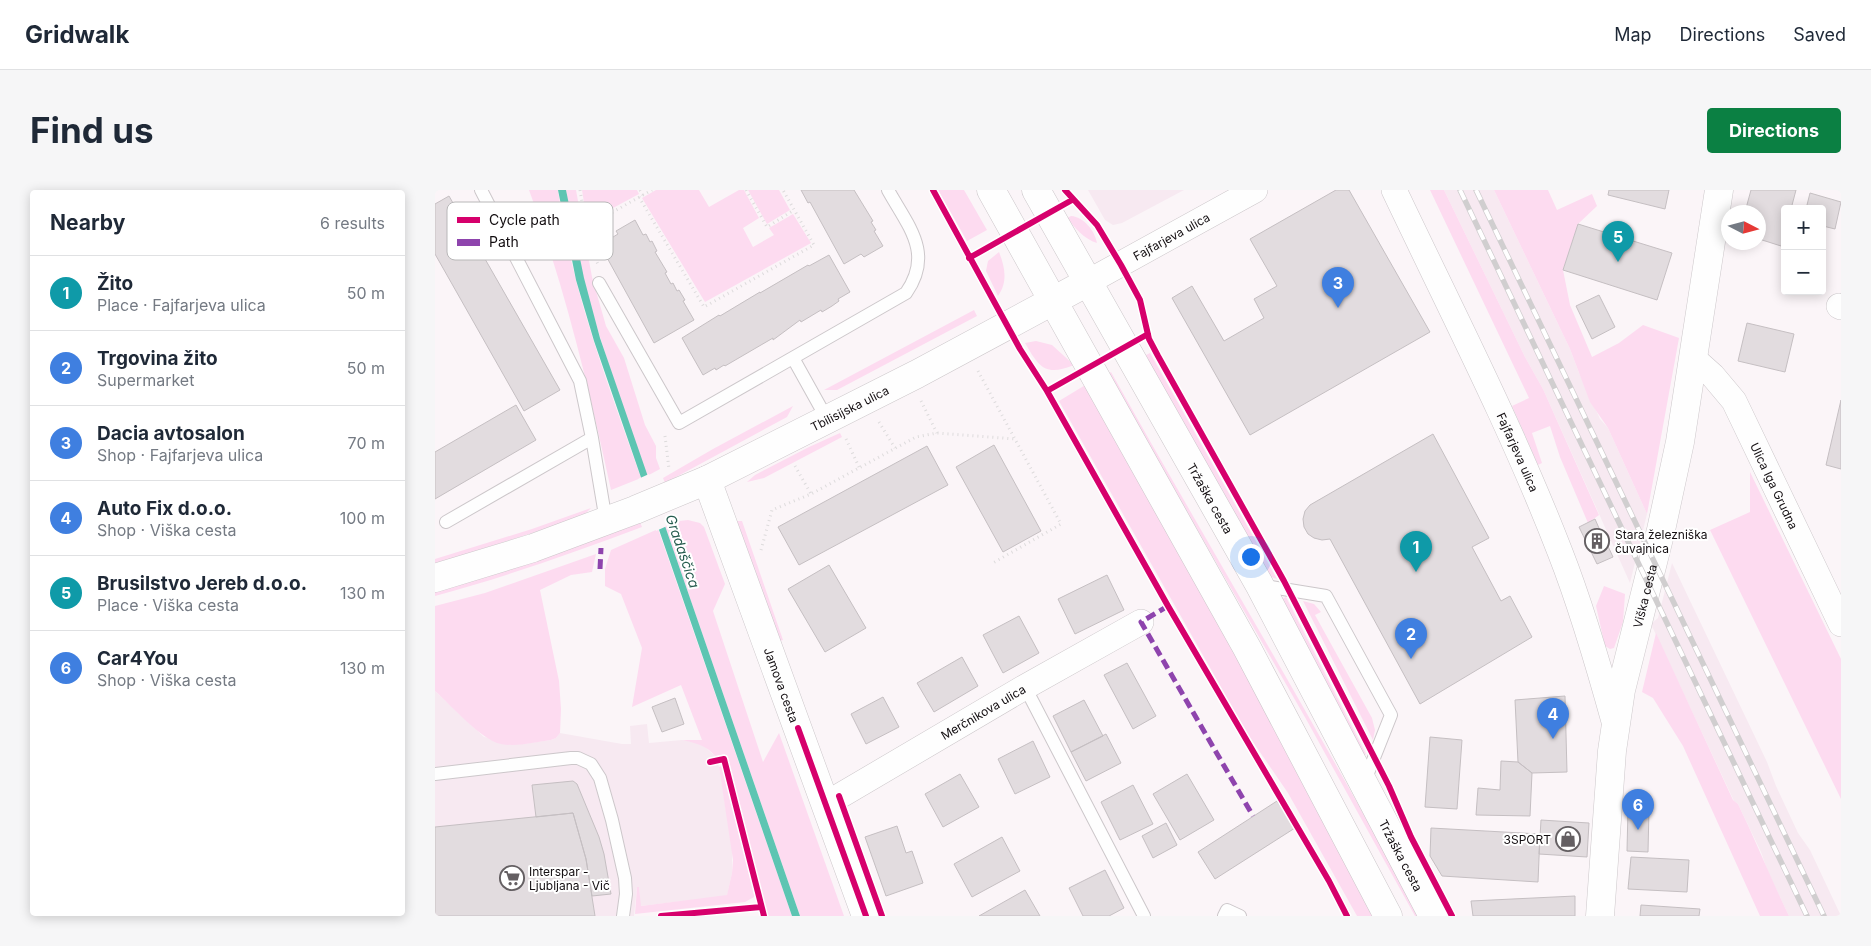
<!DOCTYPE html>
<meta charset="utf-8">
<style>
body{margin:0;font-family:Inter,sans-serif;background:#f6f6f7;color:#1f2937}
.controls{position:absolute;right:15px;top:15px;display:grid;overflow:hidden;border-radius:5px;box-shadow:0 2px 12px #0003}
.controls button{width:45px;height:45px;display:grid;place-items:center;padding:0;border:0;border-bottom:1px solid #e0e1e3;background:#fff;color:#1f2937;font:25px sans-serif}
.compass{position:absolute;left:1286px;top:15px;width:45px;height:45px;border-radius:50%;background:#fff;box-shadow:0 2px 12px #0003;rotate:96deg}
.you{position:absolute;left:815px;top:366px;width:18px;height:18px;margin:-12px;border:4px solid #fff;border-radius:50%;background:#1a73e8;box-shadow:0 0 0 8px #1a73e833}
.badge{display:grid;place-items:center;width:32px;height:32px;border-radius:50%;background:#0b8043;color:#fff;font-size:16px;font-weight:700}
.pin{position:absolute;translate:-50% -41px;filter:drop-shadow(0 1px 2px #0008)}
.pin::after{content:'';position:absolute;top:26px;width:18px;height:15px;background:inherit;clip-path:polygon(0 0,100% 0,50% 100%)}
.list{margin:0;padding:0;list-style:none}
h2{display:flex;justify-content:space-between;align-items:center;height:65px;margin:0;padding:0 20px;font-size:21px}
h2 small{font-size:16px;font-weight:400;color:#747a83}
.list li{display:grid;grid-template-columns:32px 1fr auto;gap:15px;align-items:center;box-sizing:border-box;height:75px;padding:0 20px;border-top:1px solid #e0e1e3}
.list b{display:block;font-size:19px;white-space:nowrap}
.list p{margin:0;font-size:16px;white-space:nowrap;color:#747a83}
.list em{font-size:16px;font-style:normal;color:#747a83}
.map{position:relative;flex:none;width:1406px;height:726px;overflow:hidden;border-radius:5px}
header{display:flex;align-items:center;gap:30px;box-sizing:border-box;height:70px;padding:0 25px;background:#fff;border-bottom:1px solid #e0e1e3}
header strong{font-size:24px}
nav{display:flex;gap:28px;margin-inline-start:auto;font-size:18px}
.intro{display:flex;align-items:center;justify-content:space-between;box-sizing:border-box;height:120px;padding:0 30px}
h1{margin:0;font-size:35px}
.button{padding:12px 22px;border-radius:5px;background:#0b8043;color:#fff;font-size:18px;font-weight:700}
main{display:flex;gap:30px;padding:0 30px}
aside{flex:1;background:#fff;border-radius:5px;box-shadow:0 2px 12px #0003}
.map>svg:first-child{display:block}
.built{fill:#f7e9f1}
.green{fill:#fddbf0}
.water{fill:#5dc5b2}
.pier{fill:#fbf5f8}
.building{fill:#e2dcdf;stroke:#c5bfc2}
.lines{fill:none;stroke-linecap:round;stroke-linejoin:round}
.lane-casing{stroke:#ccc7ca;stroke-width:14}
.street-casing{stroke:#ccc7ca;stroke-width:26}
.secondary-casing{stroke:#ccc7ca;stroke-width:29}
.primary-casing{stroke:#ccc7ca;stroke-width:29}
.path{stroke:#dddbdc;stroke-width:3;stroke-dasharray:1 4;stroke-linecap:butt}
.lane{stroke:#fefefe;stroke-width:12}
.street{stroke:#fefefe;stroke-width:25}
.secondary{stroke:#fefefe;stroke-width:28}
.primary{stroke:#fefefe;stroke-width:28}
.rail-casing{stroke:#d0cecf;stroke-width:5.5}
.rail{stroke:#fff;stroke-width:4;stroke-dasharray:11;stroke-linecap:butt}
.quiet{stroke:#8e44ad;stroke-width:5;stroke-dasharray:10 5;stroke-linecap:butt}
.cycleway-casing{stroke:#fff;stroke-width:9}
.cycleway{stroke:#d6006c;stroke-width:6}
.labels{text-anchor:middle;dominant-baseline:central;stroke-width:4;stroke-linejoin:round;paint-order:stroke}
.street-label{font-size:12px;fill:#130e11;stroke:#fff}
.poi-label{font-size:12px;fill:#130e11;stroke:#fff;text-anchor:start}
.water-label{font-size:14px;font-style:italic;fill:#255b4e;stroke:#fff}
.key{fill:#fff;stroke:#b8b7b8;stroke-width:1}
.key-label{font-size:14px;fill:#130e11}
</style>
<header>
<strong>Gridwalk</strong>
<nav><a>Map</a><a>Directions</a><a>Saved</a></nav>
</header>
<div class="intro"><h1>Find us</h1><a class="button">Directions</a></div>
<main>
<aside>
<h2>Nearby<small>6 results</small></h2>
<ul class="list">
<li><span class="badge" style="background:#0f9aa8">1</span><div><b>Žito</b><p>Place · Fajfarjeva ulica</p></div><em>50 m</em></li>
<li><span class="badge" style="background:#3f7fe0">2</span><div><b>Trgovina žito</b><p>Supermarket</p></div><em>50 m</em></li>
<li><span class="badge" style="background:#3f7fe0">3</span><div><b>Dacia avtosalon</b><p>Shop · Fajfarjeva ulica</p></div><em>70 m</em></li>
<li><span class="badge" style="background:#3f7fe0">4</span><div><b>Auto Fix d.o.o.</b><p>Shop · Viška cesta</p></div><em>100 m</em></li>
<li><span class="badge" style="background:#0f9aa8">5</span><div><b>Brusilstvo Jereb d.o.o.</b><p>Place · Viška cesta</p></div><em>130 m</em></li>
<li><span class="badge" style="background:#3f7fe0">6</span><div><b>Car4You</b><p>Shop · Viška cesta</p></div><em>130 m</em></li>
</ul>
</aside>
<div class="map">
<svg width="1406" height="726" viewBox="0 0 1406 726">
<rect width="100%" height="100%" fill="#fbf5f8"/>
<path class="built" d="M653 0H749L687 33 678 35 670 30Z
M1009 0H1059L1135 159 1144 183 1165 229 1173 238 1212 324 1195 393 1108 199 1090 167Z
M1237 373 1332 572 1341 596 1363 643 1375 660 1406 726H1354L1333 682 1326 662 1303 614 1299 611 1216 434 1223 428Z
M0 501 49 547 87 554 116 550 121 548 125 543 187 554H196L195 536 212 534 214 553 247 550 263 553 270 557 280 566 284 577 297 657V683L292 706 205 716 204 697H202L199 726H0Z"/>
<path class="green" d="M94 0H123C136 99 173 194 206 288L176 300C154 198 130 98 94 0Z
M131 0H141L157 87 171 136 189 168 210 235 221 256V268L225 279 212 286C180 192 144 99 131 0Z
M147 0H202L204 4 152 32Z
M221 0H264L274 17 304 0H309L324 28 308 38 318 57 339 45 334 38 358 24 376 53 270 112 207 8Z
M313 0H344L355 20 332 34Z
M503 0H529L552 40 532 51Z
M995 0H1009L1090 167 1108 199 1164 325 1153 333 1125 267 1115 236 1097 243 1107 273 1103 275 1077 216 1094 208Z
M1059 0H1113L1122 20 1157 4 1162 16 1143 34 1128 80 1135 115 1157 167 1184 153 1208 135 1244 148 1212 324 1173 238 1155 212 1135 159Z
M636 26C649 27 660 41 662 53 649 49 640 38 632 28Z
M564 62C570 77 573 92 563 106L551 81 553 71Z
M539 120 542 126 402 200H389Z
M601 151 617 155 639 175C610 187 604 177 590 153Z
M715 163 842 389 836 387 828 379 709 166Z
M676 182C778 364 886 542 984 726H980L871 529 673 184Z
M652 194 867 587 939 726H922L853 603 816 549 799 520 624 211Z
M358 216 352 227 230 293 228 288 278 259Z
M405 243 407 247 329 288 312 292 320 285 374 257Z
M1315 282 1406 469V609L1275 340 1315 322Z
M156 318 147 327 0 374V369L97 339Z
M253 330 265 333 269 337 290 394 278 421 328 572 344 543 409 726H365L230 336 244 331Z
M302 331H307L348 450 345 451Z
M205 332 207 337C138 363 70 387 0 406V402L110 367Z
M223 339 357 726H333L290 564 280 566C271 555 260 553 247 550H267L246 495 197 517 207 458 186 404 170 396V379L176 360Z
M161 364 157 382 136 385 105 400 124 491 126 519 125 543 121 548 116 550C100 552 82 557 66 554 46 550 16 515 0 501V416L50 403Z
M1169 396 1190 404 1188 432 1179 458 1175 459 1170 456 1161 416Z
M851 407 931 564 929 566 847 409Z
M868 411 879 414 886 422 880 425 937 528 940 540 938 550Z
M1221 443 1298 610 1303 614C1321 651 1336 689 1354 726H1325L1248 556 1218 508 1207 502Z
M287 576 321 706 310 712 200 724 202 697H204L206 716 292 705 297 683 298 670 284 577Z"/>
<path class="water" d="M123 0H131L149 88 165 148 365 726H357L159 151 141 90Z"/>
<path class="pier" d="M214 284 232 336 221 341 203 289Z"/>
<path class="building" d="M366 0H419L438 31 436 32 441 40 439 41 448 56 429 67 426 64 409 74 375 12 373 13Z
M901 0H914L995 142 815 245 737 108 757 96 789 151 829 128 819 109 842 96 815 49Z
M1174 0H1234L1230 19 1173 5Z
M1316 0H1361L1356 19H1350V42L1346 56 1324 49V22H1310Z
M1375 3 1406 12 1400 39 1388 36 1387 40V19H1371Z
M14 6 125 200 89 221 0 64V14Z
M200 30 208 45 211 44 215 52 217 51 222 61 220 62 232 82 230 83 236 94 238 93 242 101 244 100 250 110 248 111 259 130 219 153 165 55 183 44 181 41Z
M1143 34 1237 63 1222 110 1128 80Z
M394 65 415 102 403 109 404 111 397 116 387 122 386 120 366 132 365 130 338 150V148L290 176 289 175 281 180 280 178 268 185 247 148 284 125 285 126 325 102V103L373 75 374 76Z
M1164 105 1180 137 1157 149 1141 116Z
M1312 133 1359 144 1350 182 1303 171Z
M1406 210V279L1391 275Z
M81 215 101 250 0 309V262Z
M998 244 1054 348 1037 357 1066 411 1075 406 1097 447 985 514 895 349 887 350 879 348 873 344 869 337 868 329 870 321 875 315Z
M559 255 606 341 568 362 521 277Z
M492 256 513 295 364 375 343 337Z
M1160 329 1167 345 1171 343 1175 351 1171 352 1178 367 1162 374 1144 337Z
M394 375 431 438 390 462 353 399Z
M672 385 689 420 640 444 623 409Z
M584 426 604 463 568 483 548 445Z
M527 467 543 496 499 522 482 493Z
M692 473 721 526 698 539 669 485Z
M1130 506 1132 582 1097 583 1083 572 1080 510Z
M448 507 464 537 431 554 416 524Z
M240 508 249 534 227 542 217 517Z
M649 510 668 546 636 562 618 526Z
M671 544 686 573 651 591 636 562Z
M995 547 1027 550 1022 619 990 617Z
M598 551 615 587 580 604 563 569Z
M1066 571 1083 572 1097 583 1095 626 1041 625 1043 598 1065 600Z
M525 584 544 617 508 637 490 604Z
M752 584 779 630 745 650 718 604Z
M138 591 142 594 164 647 169 664 176 704 157 706 151 669 138 623 101 627 97 595Z
M698 595 718 634 685 650 666 612Z
M842 611 860 638 780 689 763 662Z
M1193 619H1214L1213 662 1192 661Z
M138 623 151 669 160 726H0V637Z
M1106 630 1154 633 1152 667 1104 664Z
M731 633 742 655 718 668 707 646Z
M462 636 471 663 477 661 488 693 451 706 430 647Z
M996 638 1105 644 1103 692 1007 686 995 666Z
M567 647 585 681 537 707 519 674Z
M1196 667 1254 670 1252 702 1193 699Z
M670 680 689 718 674 726H648L634 698Z
M590 700 605 726H544Z
M1140 706V726H1038L1036 711Z
M1206 715 1265 719 1264 726H1205Z"/>
<g class="lines">
<defs>
<path id="lane" d="M46 0 145 191 157 248 171 331
M164 93 244 233 471 103C499 63 473 36 453 0
M358 168 392 229
M11 332 157 248
M824 395 891 406 956 525 929 593
M590 497 709 726
M0 584 136 568H143L156 574 165 588 177 630 190 688 191 704 188 726
M789 726 792 720 805 726"/>
<g id="street">
<path id="s1" d="M959 0C1016 120 1077 238 1125 362 1147 418 1164 477 1180 535"/>
<path id="s2" d="M653 92 820 0"/>
<path d="M1404 116 1406 117"/>
<path id="s3" d="M1259 169 1278 186 1299 211 1406 434"/>
<path id="s4" d="M391 614 590 497 706 432"/>
</g>
<g id="secondary">
<path id="s5" d="M272 290 431 726"/>
<path id="s6" d="M0 388 98 358 200 320 272 290 482 184 653 92"/>
<path id="s7" d="M1165 726 1177 561 1186 500 1226 340 1245 252 1284 0"/>
</g>
<g id="primary">
<path d="M556 0 812 458 953 726"/>
<path id="s8" d="M601 0 824 394 998 726"/>
</g>
</defs>
<use href="#lane" class="lane-casing"/>
<use href="#street" class="street-casing"/>
<use href="#secondary" class="secondary-casing"/>
<use href="#primary" class="primary-casing"/>
<path class="path" d="M145 0 155 59 164 76
M205 0 208 5
M311 0 332 37 359 20
M204 7 269 117 379 55 348 0
M151 37 217 0
M543 181 626 334 558 373
M486 211 502 243
M444 232 460 258
M230 246 234 279
M411 249 424 277
M360 276 376 304
M326 360 337 320 376 304 481 247 502 243 580 249"/>
<use href="#lane" class="lane"/>
<use href="#street" class="street"/>
<use href="#secondary" class="secondary"/>
<use href="#primary" class="primary"/>
<defs>
<path id="rail" d="M1025 0 1372 726
M1041 0 1389 726"/>
</defs>
<use href="#rail" class="rail-casing"/>
<use href="#rail" class="rail"/>
<path class="quiet" d="M165 379 166 358
M733 416 706 432 818 626"/>
<defs>
<path id="cycleway" d="M498 0 585 159 612 201 733 416 894 691 912 726
M630 0 662 35 686 75 705 110 714 149 723 166 849 391 954 596 976 647 1017 726
M534 68 637 10
M612 201 713 144
M363 538 431 726
M275 572 289 569 329 726
M404 606 447 726
M226 726 326 717"/>
</defs>
<use href="#cycleway" class="cycleway-casing"/>
<use href="#cycleway" class="cycleway"/>
</g>
<defs>
<symbol id="building-ring" viewBox="-11 -11 22 22"><circle r="9.5" fill="#fff" stroke="#645f62" stroke-width="1.5"/><path d="M-4-6H4V6H1V3H-1V6H-4ZM-2.5-4.3h1.7v1.8h-1.7ZM.8-4.3h1.7v1.8H.8ZM-2.5-1h1.7V.8h-1.7ZM.8-1h1.7V.8H.8Z" fill="#645f62"/></symbol>
<symbol id="shop-ring" viewBox="-11 -11 22 22"><circle r="9.5" fill="#fff" stroke="#645f62" stroke-width="1.5"/><path d="M-5-2.5h2.3a2.7 3.5 0 0 1 5.4 0H5L5.5 6h-11ZM-1.5-2.5h3a1.5 2.3 0 0 0-3 0Z" fill="#645f62"/></symbol>
<symbol id="supermarket-ring" viewBox="-11 -11 22 22"><circle r="9.5" fill="#fff" stroke="#645f62" stroke-width="1.5"/><path d="M-6-5.5h2.5l.6 2H6L4.5 2H-2.5L-4.4-4H-6ZM-1.5 3.2a1.3 1.3 0 1 0 .1 0ZM3 3.2a1.3 1.3 0 1 0 .1 0Z" fill="#645f62"/></symbol>
</defs>
<g fill-rule="evenodd">
<use href="#building-ring" x="1148" y="337" width="28" height="28"/>
<use href="#shop-ring" x="1119" y="635" width="28" height="28"/>
<use href="#supermarket-ring" x="63" y="674" width="28" height="28"/>
</g>
<g class="labels">
<g class="street-label">
<text stroke="none"><textPath href="#s2" startOffset="95">Fajfarjeva ulica</textPath></text>
<text stroke="none"><textPath href="#s6" startOffset="449">Tbilisijska ulica</textPath></text>
<text stroke="none"><textPath href="#s1" startOffset="290">Fajfarjeva ulica</textPath></text>
<text stroke="none"><textPath href="#s3" startOffset="152">Ulica Iga Grudna</textPath></text>
<text stroke="none"><textPath href="#s8" startOffset="354">Tržaška cesta</textPath></text>
<text stroke="none"><textPath href="#s7" startOffset="324">Viška cesta</textPath></text>
<text stroke="none"><textPath href="#s5" startOffset="218">Jamova cesta</textPath></text>
<text stroke="none"><textPath href="#s4" startOffset="182">Merčnikova ulica</textPath></text>
<text stroke="none"><textPath href="#s8" startOffset="759">Tržaška cesta</textPath></text>
</g>
<g class="poi-label">
<text x="1180" y="344">Stara železniška<tspan x="1180" dy="14">čuvajnica</tspan></text>
<text x="1116" y="649" text-anchor="end">3SPORT</text>
<text x="94" y="681">Interspar -<tspan x="94" dy="14">Ljubljana - Vič</tspan></text>
</g>
<g class="water-label">
<text transform="translate(248 361) rotate(71)">Gradaščica</text>
</g>
</g>
<rect x="12" y="12" width="166" height="58" rx="8" class="key"/>
<rect x="22" y="27" width="23" height="6" fill="#d6006c"/>
<rect x="22" y="49" width="23" height="7" fill="#8e44ad"/>
<g class="key-label">
<text x="54" y="35">Cycle path</text>
<text x="54" y="57">Path</text>
</g>
</svg>
<div class="controls">
<button>+</button>
<button>−</button>
</div>
<svg class="compass" viewBox="-18 -18 36 36"><path d="M0-13l5 13h-10z" fill="#e53935"/><path d="M0 13l5-13h-10z" fill="#747a83"/></svg>
<div class="you"></div>
<div class="pin badge" style="left:981px;top:382px;background:#0f9aa8">1</div>
<div class="pin badge" style="left:976px;top:469px;background:#3f7fe0">2</div>
<div class="pin badge" style="left:903px;top:118px;background:#3f7fe0">3</div>
<div class="pin badge" style="left:1118px;top:549px;background:#3f7fe0">4</div>
<div class="pin badge" style="left:1183px;top:72px;background:#0f9aa8">5</div>
<div class="pin badge" style="left:1203px;top:640px;background:#3f7fe0">6</div>
</div>
</main>
